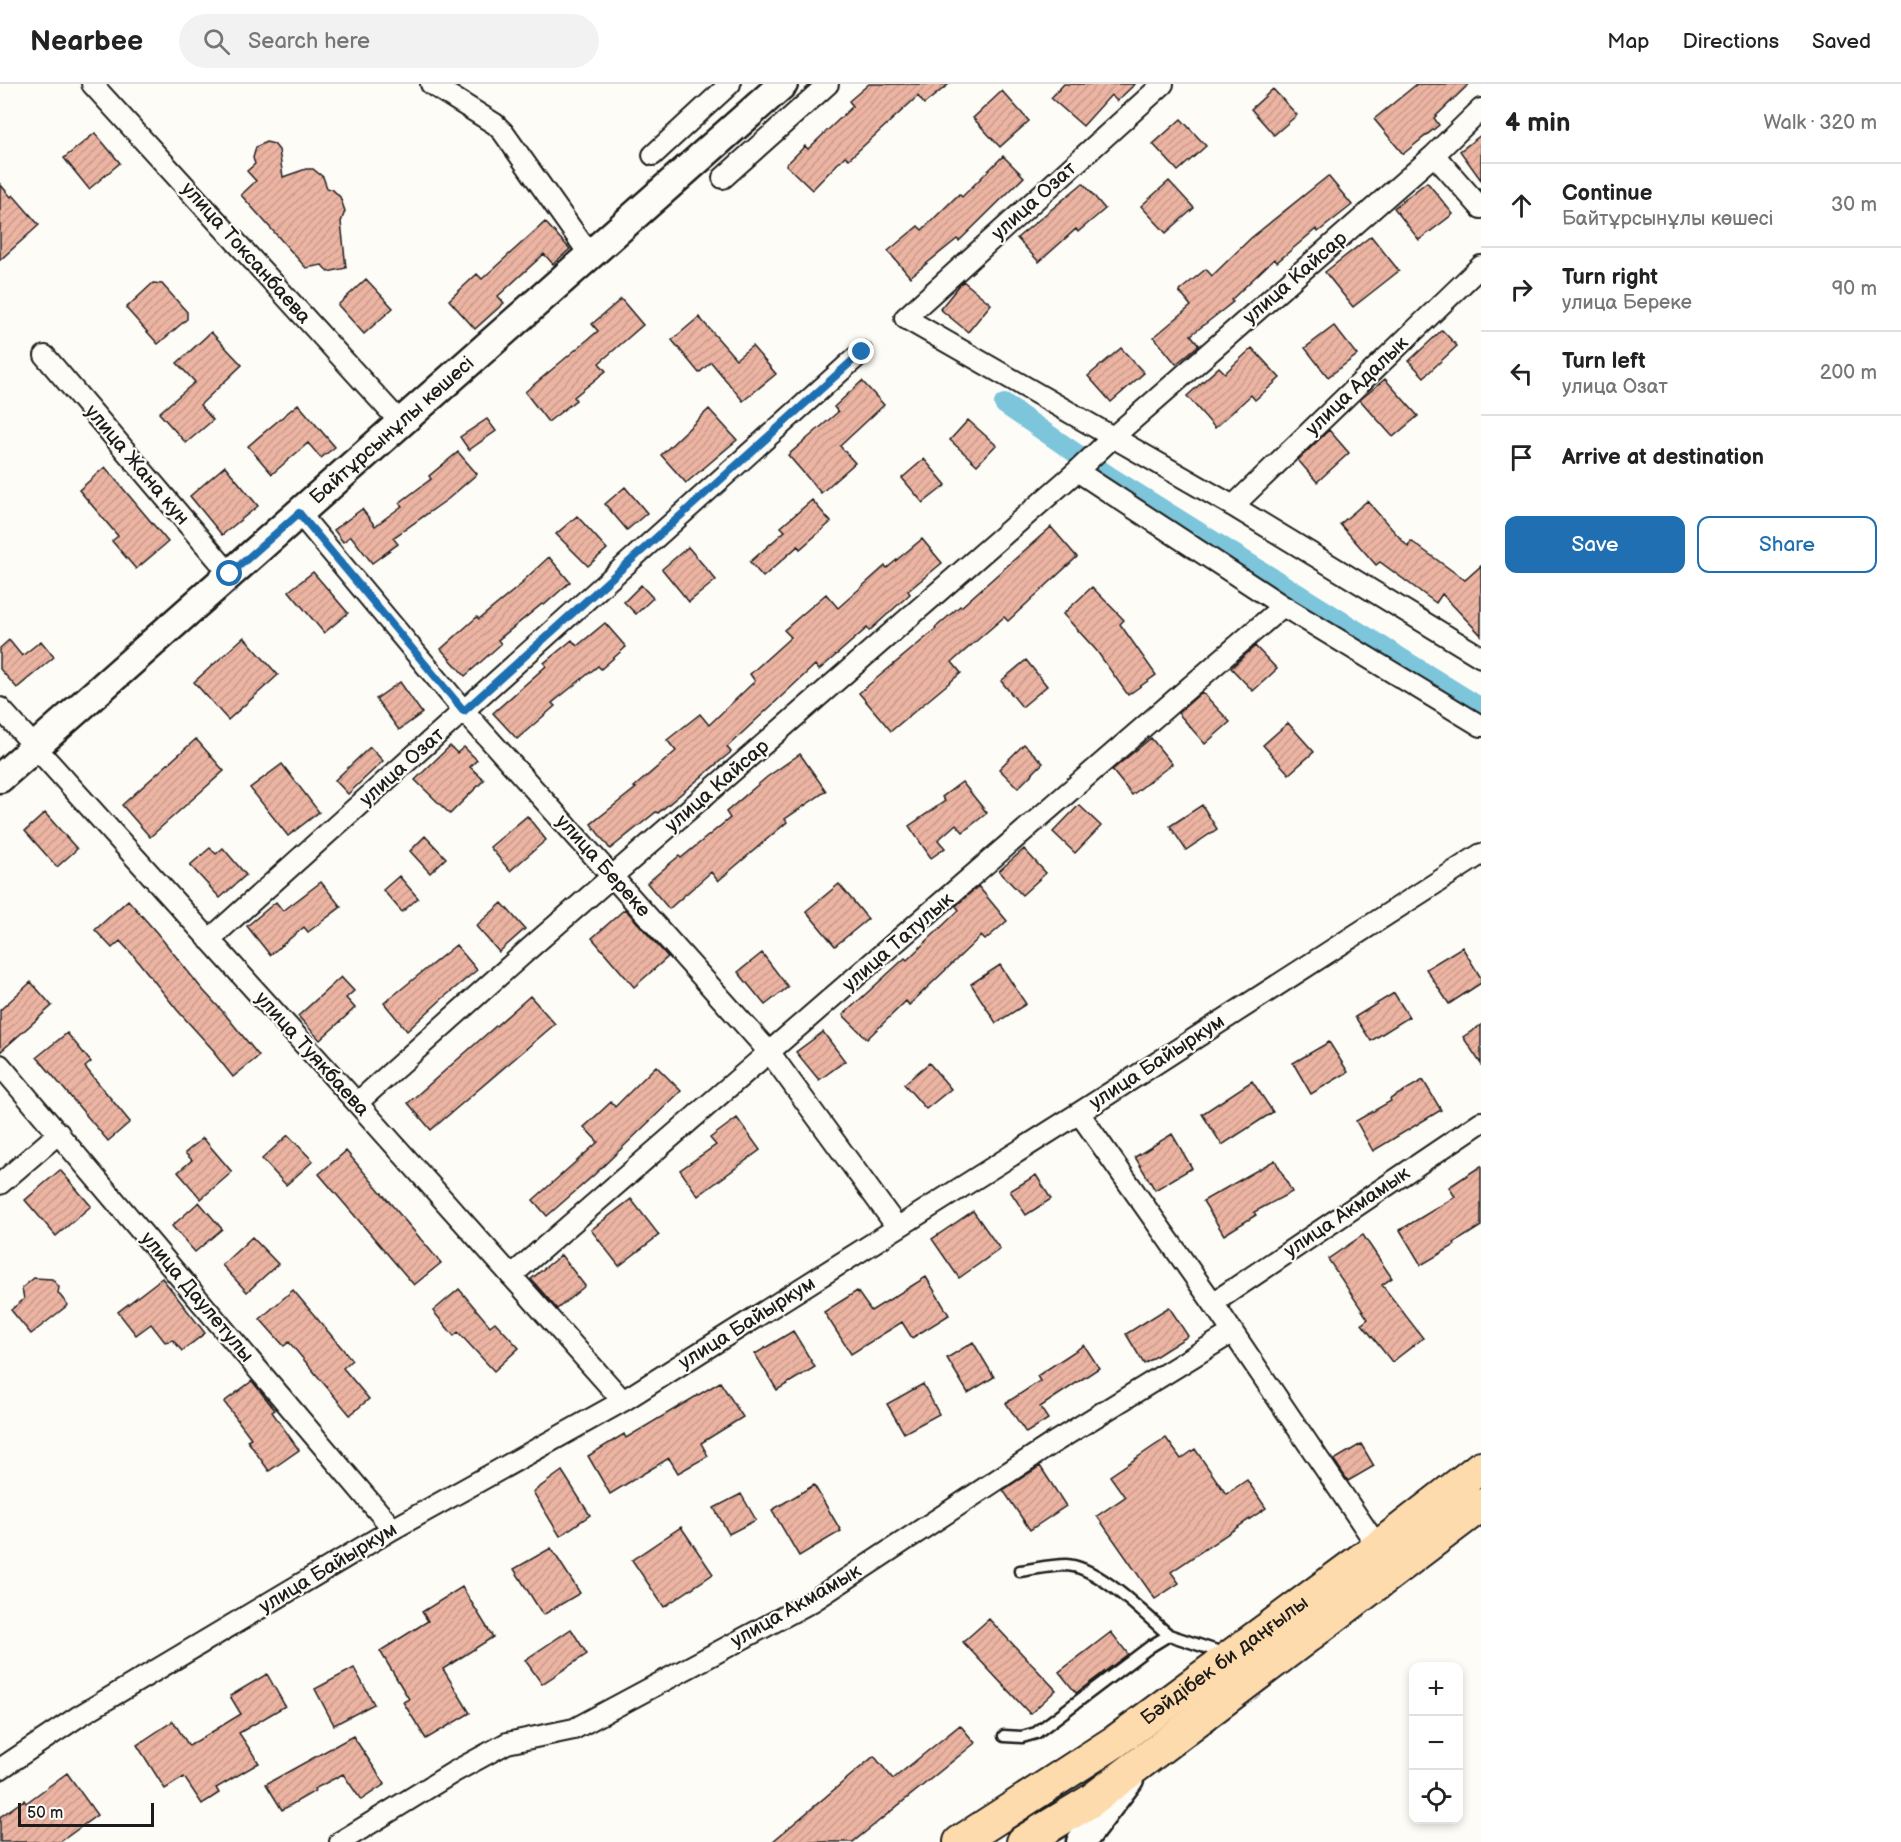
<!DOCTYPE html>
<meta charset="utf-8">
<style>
body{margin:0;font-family:"Balsamiq Sans",sans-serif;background:#f2f2f2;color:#222}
.controls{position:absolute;right:18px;bottom:18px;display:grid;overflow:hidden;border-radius:12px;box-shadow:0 3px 9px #0003}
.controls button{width:54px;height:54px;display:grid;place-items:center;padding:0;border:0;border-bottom:2px solid #e0e0e0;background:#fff;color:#222;font:30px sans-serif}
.scale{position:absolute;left:18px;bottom:15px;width:136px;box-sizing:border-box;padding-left:6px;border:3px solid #1c1c1c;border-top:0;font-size:16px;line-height:21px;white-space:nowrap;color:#1c1c1c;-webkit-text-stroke:4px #fdfcf7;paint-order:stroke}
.stop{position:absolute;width:18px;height:18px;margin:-14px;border:4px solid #1f6fb2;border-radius:50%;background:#fff}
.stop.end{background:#1f6fb2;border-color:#fff;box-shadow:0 2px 6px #0008}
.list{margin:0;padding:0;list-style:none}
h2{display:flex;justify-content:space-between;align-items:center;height:78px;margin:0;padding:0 24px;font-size:26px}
h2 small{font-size:20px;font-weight:400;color:#767676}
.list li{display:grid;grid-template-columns:39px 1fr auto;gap:18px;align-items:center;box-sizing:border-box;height:84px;padding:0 24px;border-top:2px solid #e0e0e0}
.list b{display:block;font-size:22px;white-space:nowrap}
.list p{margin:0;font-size:20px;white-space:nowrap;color:#767676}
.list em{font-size:20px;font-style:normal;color:#767676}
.actions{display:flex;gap:12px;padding:18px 24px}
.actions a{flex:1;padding:14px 0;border:2px solid #1f6fb2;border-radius:12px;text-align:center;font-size:21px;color:#1f6fb2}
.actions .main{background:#1f6fb2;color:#fff}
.icon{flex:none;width:33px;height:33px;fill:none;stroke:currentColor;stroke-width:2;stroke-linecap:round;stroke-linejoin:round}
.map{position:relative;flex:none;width:1481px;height:1758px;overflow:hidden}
header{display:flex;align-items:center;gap:36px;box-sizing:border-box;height:84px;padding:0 30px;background:#fff;border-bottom:2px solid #e0e0e0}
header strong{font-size:28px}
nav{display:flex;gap:33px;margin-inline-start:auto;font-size:21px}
.search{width:420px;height:54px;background:#f2f2f2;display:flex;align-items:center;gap:15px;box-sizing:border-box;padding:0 21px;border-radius:33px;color:#767676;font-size:22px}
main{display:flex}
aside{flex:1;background:#fff}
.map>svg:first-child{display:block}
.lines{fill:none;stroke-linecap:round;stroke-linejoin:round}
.canal{stroke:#7bc5db;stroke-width:20}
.building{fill:url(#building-hatch);stroke:#1c1c1c;stroke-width:1.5}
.service-casing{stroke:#1c1c1c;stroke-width:15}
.minor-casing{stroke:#1c1c1c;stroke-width:24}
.secondary-casing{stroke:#1c1c1c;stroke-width:33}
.primary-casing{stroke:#1c1c1c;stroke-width:36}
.service{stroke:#fdfcf7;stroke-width:10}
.minor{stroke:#fdfcf7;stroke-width:20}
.secondary{stroke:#fdfcf7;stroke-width:28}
.primary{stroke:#fedbac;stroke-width:32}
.route{stroke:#1f6fb2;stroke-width:8}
.labels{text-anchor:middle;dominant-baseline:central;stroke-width:4.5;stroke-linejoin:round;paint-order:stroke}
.street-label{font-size:20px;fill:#1c1c1c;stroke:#fdfcf7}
</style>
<header>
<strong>Nearbee</strong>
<div class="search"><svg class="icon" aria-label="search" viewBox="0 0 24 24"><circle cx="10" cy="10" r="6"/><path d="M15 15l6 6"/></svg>Search here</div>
<nav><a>Map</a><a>Directions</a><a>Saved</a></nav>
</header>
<main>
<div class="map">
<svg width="1481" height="1758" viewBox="0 0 1481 1758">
<defs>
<pattern id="building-hatch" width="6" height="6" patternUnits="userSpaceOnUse" patternTransform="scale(1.5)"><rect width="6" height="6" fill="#ecb4a2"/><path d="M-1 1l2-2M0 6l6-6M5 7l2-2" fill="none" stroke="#ca9a8b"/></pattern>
</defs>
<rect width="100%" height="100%" fill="#fdfcf7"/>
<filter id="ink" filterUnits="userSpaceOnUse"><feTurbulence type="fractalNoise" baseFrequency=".0167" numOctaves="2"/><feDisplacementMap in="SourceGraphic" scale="12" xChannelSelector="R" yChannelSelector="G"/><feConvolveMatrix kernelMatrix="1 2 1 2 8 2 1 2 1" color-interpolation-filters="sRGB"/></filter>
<g filter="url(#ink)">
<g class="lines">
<path class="canal" d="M1004 320 1109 392 1481 624"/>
</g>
<path class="building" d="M869 0H949L924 20 918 12 849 75 845 72 812 106 786 81 805 62 808 65 853 22 849 17Z
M1064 0H1135L1117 17 1111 11 1083 42 1051 14Z
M1417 0H1469L1434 34 1439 41 1403 70 1374 35Z
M1273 5 1297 31 1274 51 1251 25Z
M1002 7 1029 37 1000 63 973 34Z
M1181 35 1206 62 1178 87 1153 60Z
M95 49 120 79 89 105 64 74Z
M1481 51V96L1460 67Z
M266 58 274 60 279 66 283 93 306 85H313L323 93 327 104 333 106 340 113 345 127 341 138 346 184 328 188 322 181 306 184 241 111 256 97 247 87 255 80 253 74 256 63Z
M1003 72 1024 93 959 157 957 155 910 193 888 167 918 142 922 146 959 110 962 113Z
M1328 92 1352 121 1318 148 1316 145 1277 178 1274 175 1231 216 1233 218 1191 251 1199 261 1176 280 1154 253 1191 222 1179 207 1206 185 1212 192 1251 154Z
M1169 97 1194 124 1166 149 1141 122Z
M1427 98 1453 130 1419 156 1394 124Z
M1083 99 1105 125 1078 148 1076 145 1039 178 1017 154Z
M0 100 11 113 13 111 39 141 0 176Z
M545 138 570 165 553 180 544 170 498 212 504 219 475 245 449 216 477 190 482 195Z
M1371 152 1399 187 1353 223 1325 188Z
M366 195 393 224 364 250 338 221Z
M963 197 991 220 968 248 940 225Z
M153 199 162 200 187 228V235L158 260 126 224Z
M621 215 643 241 599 279 606 287 574 313 576 316 548 338 525 308 598 247 592 240Z
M699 233 736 275 752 262 776 290 743 317 711 278 699 289 672 256Z
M1334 242 1357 271 1328 293 1305 264Z
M1442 246 1457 262 1424 293 1409 277Z
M211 248 242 281 200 321 213 336 186 359 159 329 195 298 177 279Z
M1121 264 1144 289 1111 318 1088 292Z
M1252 264 1280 294 1255 316 1251 311 1215 344 1187 312 1219 283 1225 289Z
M1385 295 1418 332 1393 353 1360 316Z
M862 297 884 321 840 362 855 379 821 409 788 371 838 328 834 323Z
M298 320 335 363 321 374 308 359 272 390 248 362Z
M709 325 737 356 686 399 661 371Z
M487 335 496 347 469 366 460 353Z
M968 336 996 361 977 381 950 356Z
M1329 346 1349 369 1317 398 1298 376Z
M458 368 477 390 448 415 393 454 398 460 372 479 351 452 343 458 334 446 362 425 375 442 402 422 399 419 431 395 429 392Z
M924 375 946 401 923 419 902 394Z
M225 382 258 422 222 451 190 412Z
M105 383 168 458 136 485 112 457 118 452 79 406Z
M625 403 647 429 627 446 605 420Z
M812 416 831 438 800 465 798 462 763 493 750 478 785 447 781 443Z
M1367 417 1408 463 1411 457 1465 496 1481 482V551L1442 510 1436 519 1380 478 1376 481 1340 440Z
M577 432 607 465 588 482 556 450Z
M1051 443 1077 473 1008 537 1004 533 952 578 961 589 891 647 859 609 936 545 935 544 960 522 961 523Z
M922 455 942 479 908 507 910 510 869 547 867 544 819 586 815 581 727 663 731 668 658 729 656 728 610 765 591 740 636 704 634 703 676 667 667 656 700 630 709 641 755 597 750 590 791 553 784 546 826 510 838 524 885 482 887 484Z
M688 463 716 496 689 518 662 485Z
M549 473 570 498 544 521 542 520 498 556 501 560 465 592 441 565 477 533 479 535 523 499 522 498Z
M313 488 348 529 324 549 289 507Z
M641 501 653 514 636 530 624 518Z
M1092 503 1124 536 1120 540 1156 591 1128 611 1096 566 1063 530Z
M605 539 626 563 601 585 598 582 552 619 555 622 517 655 493 629 546 582 544 579 572 556 577 562Z
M244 553 278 591 228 636 194 598Z
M9 556 22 572 41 557 54 573 17 604 0 585V564Z
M1255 562 1277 585 1253 607 1231 584Z
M1026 576 1047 602 1022 623 1001 597Z
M400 598 422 629 399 646 376 615Z
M1202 608 1230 638 1205 660 1178 629Z
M1288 639 1314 668 1289 690 1263 661Z
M1151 654 1172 680 1132 711 1112 686Z
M196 655 224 687 150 753 122 721Z
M1024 660 1043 679 1018 704 999 685Z
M450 662 457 669 464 663 477 676 470 683 484 696 450 730 415 696Z
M370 663 383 677 348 710 335 696Z
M800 670 826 707 785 735 787 738 718 797 711 788 669 825 647 799 679 772 681 774 730 734 726 728 767 693Z
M282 680 319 728 288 752 250 704Z
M962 698 987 729 963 748 956 740 938 756 945 764 931 774 909 742 945 717 942 713Z
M1079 721 1101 742 1075 769 1053 748Z
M1202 721 1217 745 1186 766 1170 742Z
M45 729 77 765 57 783 25 747Z
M527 732 546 756 510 787 490 763Z
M425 752 446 774 430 789 410 767Z
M210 764 216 770 223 764 246 791 220 814 190 781Z
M1024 765 1046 789 1022 811 999 787Z
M399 792 418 814 402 828 383 806Z
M321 798 341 823 308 848 304 843 270 871 247 842 276 818 283 827Z
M839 800 868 835 835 862 806 827Z
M978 802 1007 837 985 856 981 852 909 921 906 917 867 955 843 931 905 874 907 876 959 826 956 822Z
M128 816 157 849 202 905 224 929 259 972 233 993 214 969 215 968 178 927 133 871 120 857 112 864 95 846Z
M502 819 525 845 499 868 476 842Z
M625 825 668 873 634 903 592 854Z
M456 861 477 886 443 914 407 947 384 919Z
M1462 863 1481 894V899L1449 920 1426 885Z
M762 869 788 903 765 921 738 888Z
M1000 881 1026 920 996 939 971 900Z
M341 893 354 907 346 914 355 924 320 956 298 932Z
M31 898 52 922 0 968V926Z
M1394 909 1409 933 1371 957 1355 933Z
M530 912 555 940 431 1046 408 1019Z
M1481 941V980L1463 953Z
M823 948 845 977 819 996 796 968Z
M67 949 91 978 85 983 130 1038 108 1057 37 973Z
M1329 958 1348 988 1311 1010 1293 979Z
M929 979 951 1005 926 1025 904 1000Z
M656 982 681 1007 594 1091 547 1132 533 1116 598 1058 584 1043 611 1018 615 1023Z
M1423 996 1441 1026 1373 1067 1356 1037 1391 1017 1390 1015Z
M1252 997 1273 1028 1222 1061 1202 1030Z
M737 1034 760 1066 698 1112 680 1086 716 1061 710 1054Z
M1172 1050 1192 1084 1155 1106 1135 1073Z
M288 1051 313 1077 286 1101 262 1075Z
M203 1054 232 1088 201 1115 178 1088 192 1076 185 1069Z
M346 1067 441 1179 414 1201 319 1090Z
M1275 1076 1292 1108 1254 1128 1256 1131 1224 1151 1203 1117Z
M1481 1082V1142L1454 1159 1455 1161 1421 1181 1400 1146 1455 1113 1449 1103Z
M60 1086 91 1122 56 1152 25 1116Z
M1036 1091 1051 1115 1026 1131 1010 1107Z
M631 1115 659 1151 619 1182 591 1146Z
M199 1118 222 1145 195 1168 172 1142Z
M973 1127 1000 1165 959 1194 932 1155Z
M1363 1151 1392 1194 1382 1201 1423 1254 1392 1278 1362 1240 1368 1235 1328 1175Z
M252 1153 278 1180 247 1208 222 1181Z
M561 1171 585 1202 557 1225 531 1195Z
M926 1193 949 1231 912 1254 902 1238 851 1270 824 1228 857 1207 871 1227Z
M34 1194 52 1195 59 1203 58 1209 68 1221 31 1250 11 1226 24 1215 22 1204Z
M162 1194 205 1249 182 1267 173 1256 165 1258 151 1240 136 1251 118 1228Z
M459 1205 490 1242 495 1238 519 1264 494 1287 458 1248 454 1252 433 1227Z
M293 1206 352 1276 343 1284 369 1315 350 1331 289 1258 284 1262 260 1235Z
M1169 1223 1188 1252 1144 1280 1126 1250Z
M793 1247 815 1283 777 1306 755 1270Z
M973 1258 994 1293 968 1309 947 1274Z
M1084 1261 1099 1284 1040 1323 1048 1335 1026 1349 1006 1319 1040 1297 1037 1292Z
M252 1297 275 1326 272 1328 299 1366 269 1387 247 1356 251 1354 224 1318Z
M720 1298 743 1333 701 1359 708 1372 678 1389 669 1374 610 1410 588 1372 624 1350 626 1354Z
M923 1300 939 1330 904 1349 887 1320Z
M1166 1354 1181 1375 1195 1365 1226 1410 1247 1396 1266 1424 1171 1488 1179 1499 1155 1515 1097 1432 1125 1413 1110 1392Z
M1361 1360 1374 1382 1348 1397 1334 1376Z
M1040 1382 1066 1422 1030 1446 1003 1406Z
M562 1387 590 1431 560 1452 533 1408Z
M814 1401 841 1447 799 1472 772 1426Z
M741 1410 756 1436 729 1450 714 1424Z
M681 1443 713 1490 664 1523 632 1476Z
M551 1464 580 1509 543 1531 514 1485Z
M462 1503 493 1553 443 1585 470 1629 426 1655 403 1618 409 1615 380 1567 428 1537 422 1528Z
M989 1535 1056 1606 1030 1630 963 1558Z
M571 1545 587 1570 542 1600 525 1576Z
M1111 1548 1128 1570 1076 1609 1059 1588Z
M354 1584 374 1620 334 1641 315 1605Z
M267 1590 285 1622 239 1649 259 1679 216 1704 219 1709 202 1720 184 1693 165 1705 137 1661 173 1637 189 1662 241 1630 230 1612Z
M960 1641 975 1659 853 1758H772L874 1672 893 1695Z
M353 1652 385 1700 361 1716 343 1690 314 1705 315 1707 282 1726 266 1700Z
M67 1689 97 1731 60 1758H0V1733L24 1716 26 1719Z"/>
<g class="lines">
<defs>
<path id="service" d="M1020 1487C1035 1485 1051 1481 1066 1481 1098 1482 1145 1531 1169 1551
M1004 1652 1022 1653 1036 1649 1151 1562 1169 1551 1226 1570"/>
<path id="minor" d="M92 0 401 339
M431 0 495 40 503 48 590 171
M1163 0 905 234 1233 422 1481 573
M653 71 730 0
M1434 71 1481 124
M723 94 828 0
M45 272 230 490
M1077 387 1283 522 1481 642
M1233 422 1481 182
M299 429 464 627 770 969 897 1143
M0 624 357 1019 623 1317
M209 856 862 268
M0 981 393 1445
M357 1019 530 864 1077 387 1112 354 1434 71 1481 25
M1079 1029 1213 1219 1378 1463
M0 1100 59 1049
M511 1192 1283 522
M1213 1219 1481 1038
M0 1685 79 1632 393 1445 623 1317 1079 1029 1481 770
M340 1758 454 1688 507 1659 574 1645 813 1517 1053 1359 1233 1248"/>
<g id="secondary">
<path id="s1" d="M0 694 783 0"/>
<path d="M1081 1758 1129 1695"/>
</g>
<g id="primary">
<path id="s2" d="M960 1758 1116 1657 1378 1463 1481 1383"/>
<path d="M1023 1758 1089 1718 1481 1421"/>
</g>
</defs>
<use href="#service" class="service-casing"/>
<use href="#minor" class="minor-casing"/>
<use href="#secondary" class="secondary-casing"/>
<use href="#primary" class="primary-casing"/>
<use href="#service" class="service"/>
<use href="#minor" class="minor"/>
<use href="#secondary" class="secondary"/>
<use href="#primary" class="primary"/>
</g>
</g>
<g class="lines" filter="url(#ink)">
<path class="route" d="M230 490 299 429 464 627 862 268"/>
</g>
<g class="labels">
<g class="street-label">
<text transform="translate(1034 117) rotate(-42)">улица Озат</text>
<text transform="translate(246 169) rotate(48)">улица Токсанбаева</text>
<text transform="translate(1295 194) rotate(-41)">улица Кайсар</text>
<text transform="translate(1357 302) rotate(-44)">улица Адалык</text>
<text stroke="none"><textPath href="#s1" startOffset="524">Байтұрсынұлы көшесі</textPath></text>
<text transform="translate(137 381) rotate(50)">улица Жана кун</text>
<text transform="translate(402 683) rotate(-42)">улица Озат</text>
<text transform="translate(717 702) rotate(-41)">улица Кайсар</text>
<text transform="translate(603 782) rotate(48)">улица Береке</text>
<text transform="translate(898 858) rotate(-41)">улица Татулык</text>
<text transform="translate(312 970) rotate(48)">улица Туякбаева</text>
<text transform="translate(1157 978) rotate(-33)">улица Байыркум</text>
<text transform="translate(1347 1128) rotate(-34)">улица Акмамык</text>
<text transform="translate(197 1213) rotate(50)">улица Даулетулы</text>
<text transform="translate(747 1239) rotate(-32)">улица Байыркум</text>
<text transform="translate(328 1484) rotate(-31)">улица Байыркум</text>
<text transform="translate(796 1522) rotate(-30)">улица Акмамык</text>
<text stroke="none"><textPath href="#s2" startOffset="321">Бәйдібек би даңғылы</textPath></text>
</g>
</g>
</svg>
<div class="controls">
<button>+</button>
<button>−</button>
<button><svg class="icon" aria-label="locate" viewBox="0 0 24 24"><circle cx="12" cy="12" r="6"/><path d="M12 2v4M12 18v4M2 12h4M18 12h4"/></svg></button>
</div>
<div class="scale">50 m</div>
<div class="stop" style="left:230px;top:490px"></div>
<div class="stop end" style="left:862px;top:268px"></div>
</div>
<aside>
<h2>4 min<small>Walk · 320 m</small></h2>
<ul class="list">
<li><svg class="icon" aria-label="ahead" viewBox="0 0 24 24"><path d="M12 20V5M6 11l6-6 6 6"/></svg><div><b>Continue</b><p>Байтұрсынұлы көшесі</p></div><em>30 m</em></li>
<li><svg class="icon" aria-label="right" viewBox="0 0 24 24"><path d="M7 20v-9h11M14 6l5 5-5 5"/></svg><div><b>Turn right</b><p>улица Береке</p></div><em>90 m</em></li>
<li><svg class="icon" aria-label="left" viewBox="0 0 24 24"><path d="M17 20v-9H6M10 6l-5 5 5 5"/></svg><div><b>Turn left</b><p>улица Озат</p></div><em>200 m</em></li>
<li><svg class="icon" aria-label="arrive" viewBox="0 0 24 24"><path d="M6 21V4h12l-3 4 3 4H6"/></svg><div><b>Arrive at destination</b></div></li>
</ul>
<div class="actions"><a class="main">Save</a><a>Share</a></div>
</aside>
</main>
